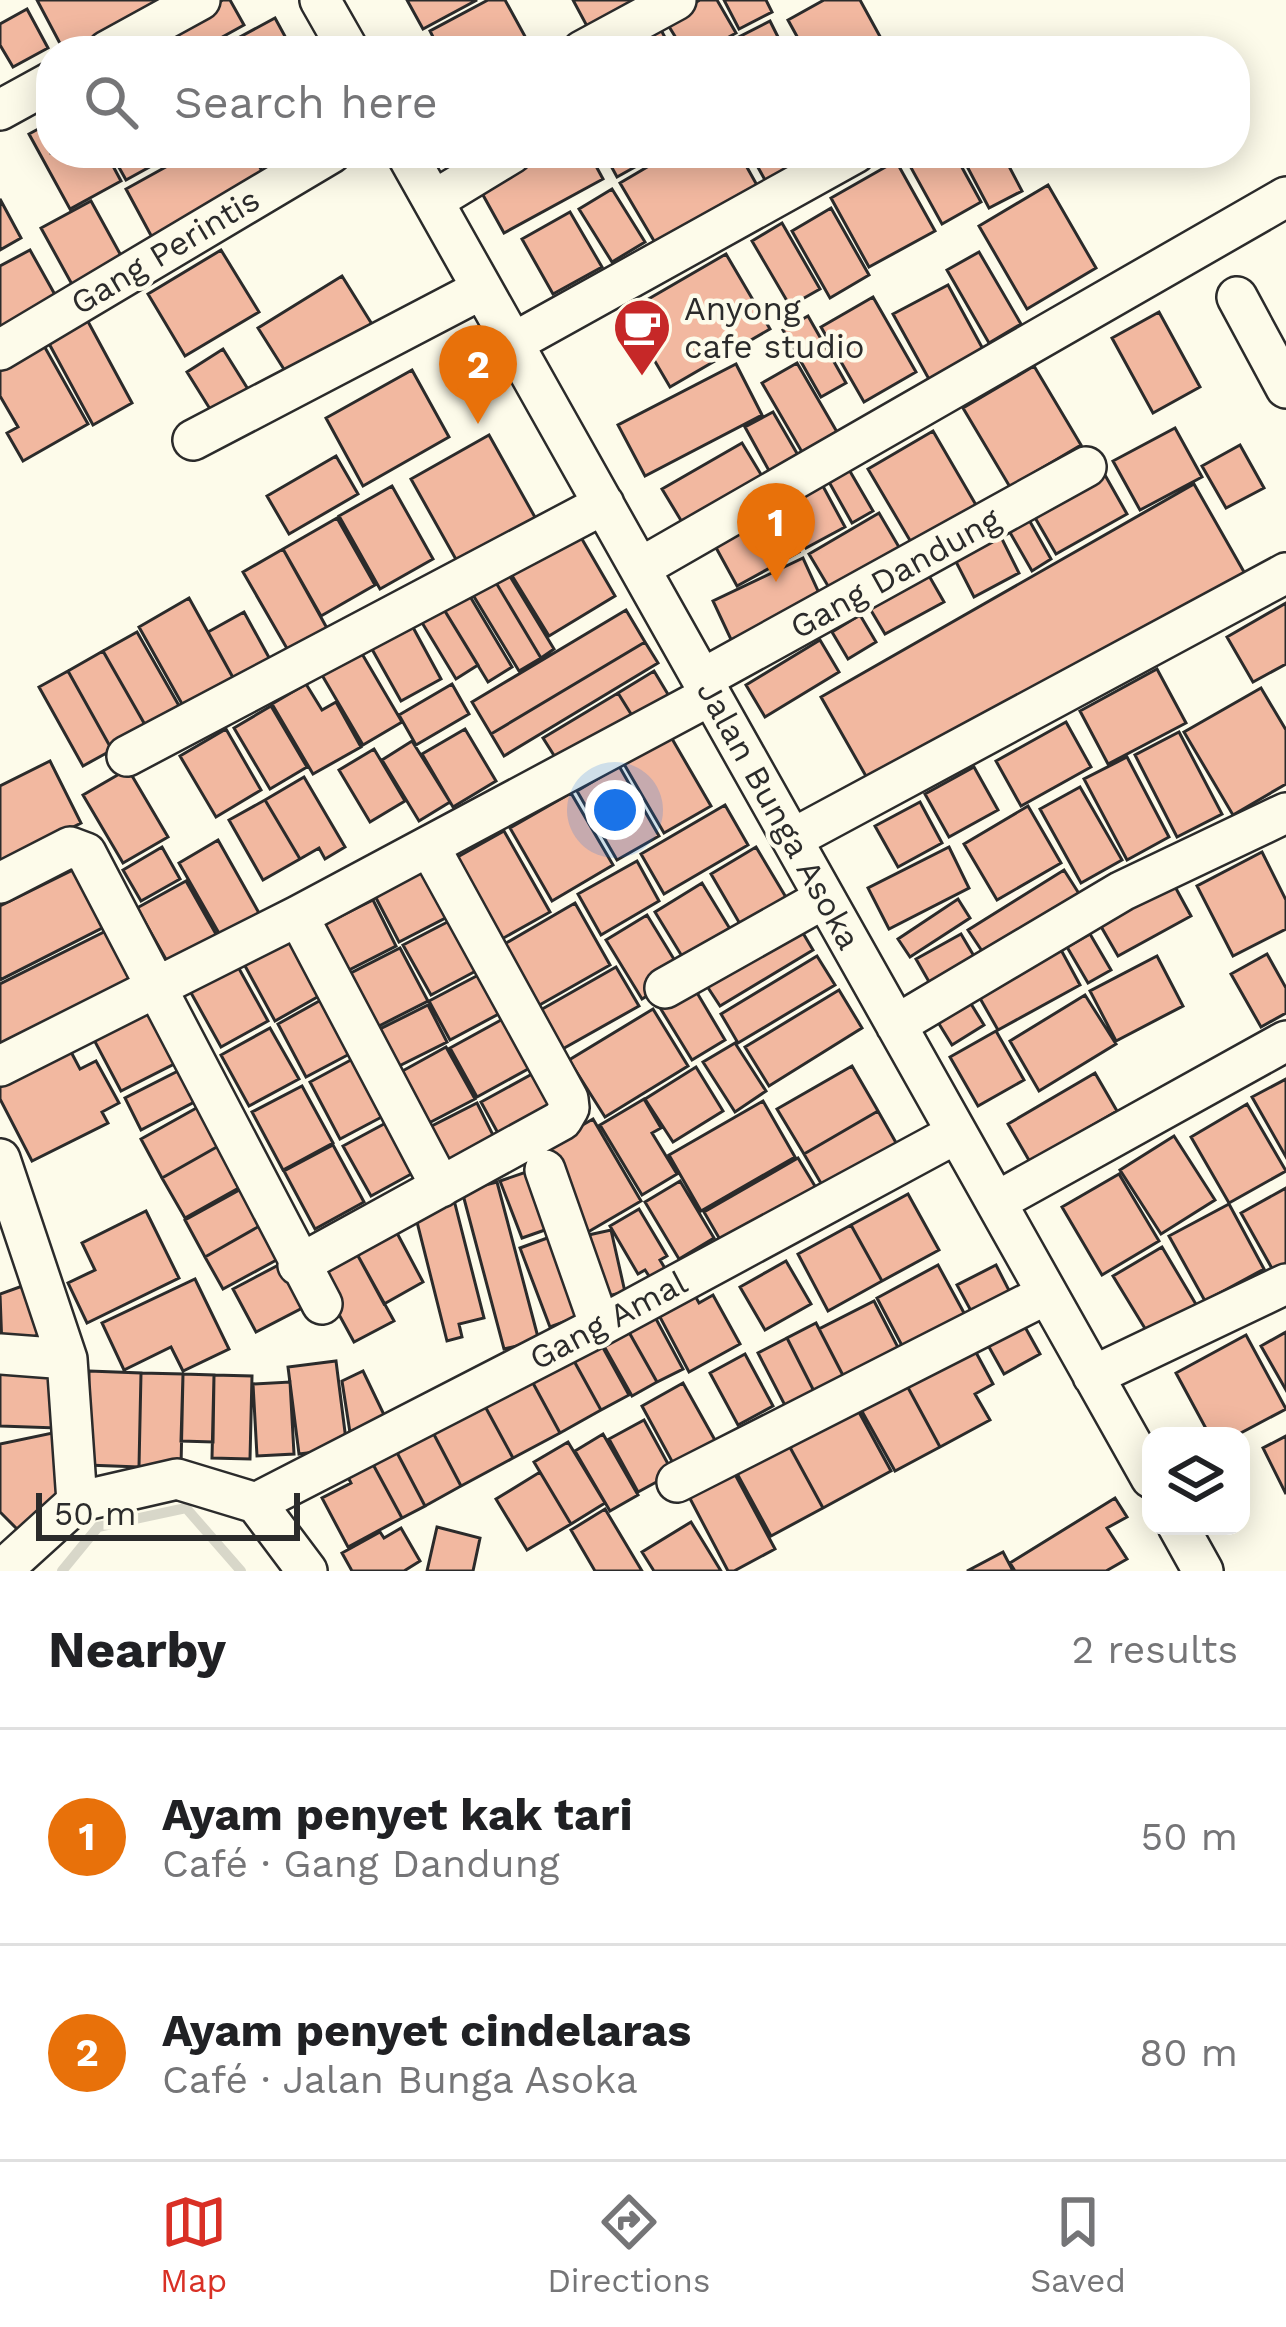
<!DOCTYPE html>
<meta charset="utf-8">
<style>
body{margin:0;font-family:"Work Sans",sans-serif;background:#f2f2f2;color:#202124}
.controls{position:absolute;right:36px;bottom:36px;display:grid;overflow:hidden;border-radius:24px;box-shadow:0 6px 30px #0003}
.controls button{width:108px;height:108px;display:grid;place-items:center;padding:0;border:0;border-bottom:3px solid #e0e0e0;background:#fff;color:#202124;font:60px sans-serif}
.scale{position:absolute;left:36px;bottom:30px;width:264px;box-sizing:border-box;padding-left:12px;border:6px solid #2b2b2b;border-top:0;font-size:33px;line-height:42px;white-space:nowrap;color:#2b2b2b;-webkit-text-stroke:9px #fdfbea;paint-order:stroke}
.you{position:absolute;left:615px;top:810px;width:42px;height:42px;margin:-30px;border:9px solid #fff;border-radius:50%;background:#1a73e8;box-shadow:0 0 0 18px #1a73e833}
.badge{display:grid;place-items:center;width:78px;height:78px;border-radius:50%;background:#d93025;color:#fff;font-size:39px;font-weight:700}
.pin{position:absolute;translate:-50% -99px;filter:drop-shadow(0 3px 6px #0008)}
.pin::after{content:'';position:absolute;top:63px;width:42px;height:36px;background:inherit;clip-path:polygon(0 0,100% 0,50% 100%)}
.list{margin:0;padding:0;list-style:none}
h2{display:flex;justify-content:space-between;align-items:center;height:156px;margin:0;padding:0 48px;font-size:51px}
h2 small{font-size:39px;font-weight:400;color:#757577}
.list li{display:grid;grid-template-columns:78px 1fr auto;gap:36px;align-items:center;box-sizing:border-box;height:216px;padding:0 48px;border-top:3px solid #e0e0e0}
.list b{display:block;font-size:45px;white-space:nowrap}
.list p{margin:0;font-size:39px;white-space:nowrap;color:#757577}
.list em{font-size:39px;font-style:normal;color:#757577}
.icon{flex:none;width:66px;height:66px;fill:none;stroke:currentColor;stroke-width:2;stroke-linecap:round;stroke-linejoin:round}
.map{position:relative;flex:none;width:1286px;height:1571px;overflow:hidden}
.search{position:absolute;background:#fff;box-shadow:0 6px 30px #0003;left:36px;right:36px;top:36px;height:132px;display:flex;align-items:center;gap:30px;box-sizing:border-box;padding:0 42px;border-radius:48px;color:#757577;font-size:45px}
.sheet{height:588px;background:#fff}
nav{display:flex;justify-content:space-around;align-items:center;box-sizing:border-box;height:168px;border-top:3px solid #e0e0e0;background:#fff;font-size:33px;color:#757577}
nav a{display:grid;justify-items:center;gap:6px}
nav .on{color:#d93025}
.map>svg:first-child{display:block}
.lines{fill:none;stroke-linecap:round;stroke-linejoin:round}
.stream{stroke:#d8d7c9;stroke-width:10}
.building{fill:#f2b8a0;stroke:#2b2b2b;stroke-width:3}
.minor-casing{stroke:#2b2b2b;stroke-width:44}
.minor{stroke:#fdfbea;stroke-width:39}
.labels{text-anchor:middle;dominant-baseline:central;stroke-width:9;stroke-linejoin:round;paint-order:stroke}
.street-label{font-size:33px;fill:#2b2b2b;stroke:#fdfbea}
.poi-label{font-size:33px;fill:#2b2b2b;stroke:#fdfbea;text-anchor:start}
</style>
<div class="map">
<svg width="1286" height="1571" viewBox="0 0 1286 1571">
<rect width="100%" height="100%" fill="#fdfbea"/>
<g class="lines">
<path class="stream" d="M62 1571 98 1527 186 1508 241 1571"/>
</g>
<path class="building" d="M37 0H156L162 11 89 51H64Z
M223 0H230L244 25 197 51H150L145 42Z
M407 0H477L423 29Z
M488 0H505L533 51H440L430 31Z
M573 0H636L588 28Z
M700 0H717L736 33 704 51H684L665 20Z
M724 0H766L772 12 739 29Z
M824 0H860L883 42 867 51H805L788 20Z
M27 9 48 48 13 67 0 45V24Z
M275 18 293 51H214Z
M770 21 785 51H741L735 39Z
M658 24 672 51H608Z
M51 122V153H106L121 181 70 209 29 134Z
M111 153H175L126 180Z
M191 153H252L267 180 154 241 126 189Z
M539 153H589L603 179 504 233 478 186Z
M604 153H660L617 177Z
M671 153H739L758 187 657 246 620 183Z
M750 153H805L811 164 769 187Z
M908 153H954L981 202 942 224 904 155Z
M960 153H1002L1022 191 989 208Z
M896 161 935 231 869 267 831 198Z
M1048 185 1096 268 1027 309 979 226Z
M612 189 645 242 612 262 579 209Z
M0 199 21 238 0 250Z
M91 201 124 261 74 288 41 228Z
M831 208 869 275 830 298 792 231Z
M570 212 602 267 553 294 522 239Z
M782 223 820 289 790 306 752 241Z
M30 250 63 309 0 344V266Z
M221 250 259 312 185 356 148 294Z
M979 252 1021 324 989 343 947 270Z
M726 254 770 329 670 387 626 312Z
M342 276 375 329 292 382 258 328Z
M948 285 984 351 930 381 893 314Z
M873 297 916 372 864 402 821 327Z
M1159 312 1200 387 1153 413 1112 338Z
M85 316 132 403 93 425 46 338Z
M808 316 846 383 821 397 783 330Z
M43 344 88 424 23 461 7 433 18 427 0 396V369Z
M223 349 251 394 215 417 187 372Z
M797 363 837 432 802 452 762 383Z
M736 364 762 415 645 476 618 425Z
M1034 366 1081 445 1010 487 963 408Z
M412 370 449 437 363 486 326 418Z
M773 412 802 462 773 478 745 427Z
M1175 428 1202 477 1140 510 1113 461Z
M933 431 983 517 918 554 868 469Z
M489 435 536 519 458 563 411 479Z
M742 443 765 481 685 527 662 489Z
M1240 445 1264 488 1226 508 1202 466Z
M336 456 358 494 289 534 267 496Z
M844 461 873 511 852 523 824 473Z
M1101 468 1127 514 1056 554 1030 509Z
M818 477 845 527 806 548 778 499Z
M1194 484 1248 579 875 792 821 697Z
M392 486 433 559 380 589 339 516Z
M770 499 799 552 737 586 708 533Z
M1024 511 1051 559 1032 571 1004 522Z
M879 513 906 559 837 601 809 554Z
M337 518 375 585 321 616 283 549Z
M998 531 1019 573 974 597 952 554Z
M579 534 615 596 549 636 511 574Z
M283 549 328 630 289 652 243 572Z
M803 558 825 606 735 648 713 601Z
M508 573 554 649 541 658 495 581Z
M928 574 944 602 885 634 869 607Z
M495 581 541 658 519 671 473 595Z
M465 588 512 667 488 682 440 603Z
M189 598 236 683 186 711 139 627Z
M440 603 478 665 456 679 418 616Z
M1286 603V664L1253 682 1227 637Z
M626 610 645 642 491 734 472 702Z
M244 612 272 663 236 683 208 632Z
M860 615 876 642 848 659 832 632Z
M409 620 441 679 401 701 368 642Z
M137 632 182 711 148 730 103 651Z
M820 640 839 672 765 717 746 685Z
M645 642 658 663 504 756 491 734Z
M358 647 402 722 363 745 319 670Z
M103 651 148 730 112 750 68 671Z
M1157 669 1186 723 1108 764 1080 711Z
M68 671 112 750 83 766 39 687Z
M654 671 672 701 636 722 618 693Z
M306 684 322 710 336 702 361 747 313 774 272 704Z
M452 684 469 714 416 745 399 715Z
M1261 688 1286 730V784L1233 815 1184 732Z
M618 693 636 722 562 768 543 738Z
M271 706 307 767 270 789 234 728Z
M1066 722 1091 767 1021 806 996 761Z
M226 729 261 790 216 817 180 756Z
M465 729 496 781 453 807 422 754Z
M1179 732 1222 814 1177 837 1135 755Z
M671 737 711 806 664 833 624 764Z
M412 741 450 802 419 821 382 760Z
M374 749 405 801 370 822 339 770Z
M1127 757 1169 837 1127 860 1084 779Z
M50 761 81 823 0 864V786Z
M619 766 659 836 617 860 577 791Z
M974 767 998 810 949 837 925 794Z
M128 769 168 837 123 863 83 795Z
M304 777 345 847 325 859 319 848 300 859 265 800Z
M1080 787 1122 860 1081 883 1040 809Z
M571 793 613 865 552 901 510 828Z
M265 800 300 859 263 880 229 820Z
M920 802 942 843 898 867 875 826Z
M725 805 748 845 664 894 641 854Z
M1028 806 1061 863 997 900 964 844Z
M504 831 550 912 500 940 454 859Z
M218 840 259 913 220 935 179 863Z
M162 847 180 879 141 901 123 870Z
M756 847 793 909 747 936 711 874Z
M949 847 969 888 889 929 868 888Z
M1262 852 1286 900V929L1233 956 1197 886Z
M637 861 659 901 601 935 578 894Z
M431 866 455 913 399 942 375 896Z
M77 868 106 926 0 980V906Z
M1064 870 1085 903 990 963 968 930Z
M186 881 221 943 172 970 137 908Z
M702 883 738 942 691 971 655 912Z
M1173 883 1191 916 1118 956 1099 923Z
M958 899 970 918 910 957 898 939Z
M373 900 396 946 345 972 321 926Z
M575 903 610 965 536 1007 501 946Z
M461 915 487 965 431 995 403 945Z
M647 915 683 974 642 999 606 940Z
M797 923 813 950 720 1006 703 980Z
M108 930 138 989 0 1058V984Z
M961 934 981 968 936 994 916 959Z
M1090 934 1111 970 1088 983 1067 947Z
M296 935 328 991 275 1021 244 964Z
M400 948 428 1001 377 1027 349 974Z
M1060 948 1080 985 998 1030 977 993Z
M1267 954 1286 988V1013L1261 1027 1231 974Z
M817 956 835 985 738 1043 721 1014Z
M1157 956 1183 1006 1116 1041 1090 991Z
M237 965 268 1021 221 1047 190 991Z
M616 967 639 1006 559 1051 537 1012Z
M488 970 508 1009 450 1040 429 1001Z
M693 986 725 1040 692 1060 659 1006Z
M839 990 862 1028 769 1086 745 1047Z
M330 995 359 1049 306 1077 278 1024Z
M1085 995 1116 1044 1039 1091 1010 1041Z
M968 999 984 1025 952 1045 936 1019Z
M428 1005 447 1042 395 1068 376 1031Z
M148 1009 176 1063 121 1091 93 1038Z
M653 1009 688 1066 605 1117 569 1060Z
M512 1014 539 1063 477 1097 450 1048Z
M270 1028 299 1079 249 1106 221 1055Z
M996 1031 1024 1080 978 1106 950 1057Z
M735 1043 766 1091 735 1112 703 1062Z
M446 1047 475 1099 425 1125 397 1074Z
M70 1050 80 1069 96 1061 119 1103 102 1112 108 1123 32 1161 0 1099V1087Z
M362 1054 393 1111 340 1139 310 1082Z
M852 1066 878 1111 804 1154 777 1109Z
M696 1067 723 1111 673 1142 645 1099Z
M543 1068 561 1102 499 1135 481 1102Z
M182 1069 198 1100 141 1130 125 1098Z
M1095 1073 1117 1111 1030 1162 1008 1124Z
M1286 1079V1157L1252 1097Z
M302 1086 333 1143 283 1170 252 1112Z
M644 1099 661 1128 652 1133 677 1174 642 1195 600 1125Z
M763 1101 795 1157 701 1211 669 1155Z
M477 1103 495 1139 440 1167 422 1131Z
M1247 1104 1286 1171 1229 1203 1191 1137Z
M200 1106 222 1144 162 1178 141 1139Z
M878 1111 903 1155 829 1197 804 1154Z
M397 1117 424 1167 371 1196 343 1146Z
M593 1119 641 1201 588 1232 539 1150Z
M1174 1136 1215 1200 1161 1234 1120 1170Z
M222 1144 244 1185 185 1218 162 1178Z
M333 1145 364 1202 315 1229 284 1171Z
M798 1158 824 1201 729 1255 704 1212Z
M541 1167 562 1224 522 1238 500 1181Z
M1119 1174 1159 1241 1102 1275 1062 1207Z
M680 1181 714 1238 679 1259 645 1202Z
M497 1182 539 1341 504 1349 462 1191Z
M243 1188 263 1224 205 1257 185 1220Z
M1286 1188V1265L1274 1272 1241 1213Z
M908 1194 939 1250 882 1281 851 1225Z
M454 1200 484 1318 459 1324 462 1337 447 1341 414 1210Z
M1229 1204 1264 1269 1205 1301 1169 1236Z
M639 1209 667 1256 660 1260 666 1270 651 1279 645 1270 638 1274 610 1226Z
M146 1211 179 1278 87 1323 68 1283 95 1270 82 1243Z
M263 1224 282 1257 223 1289 205 1257Z
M851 1225 882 1281 828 1311 798 1254Z
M611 1230 625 1292 599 1298 584 1236Z
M397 1233 423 1282 384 1304 357 1254Z
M561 1233 591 1312 550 1327 520 1248Z
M1162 1247 1197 1306 1149 1335 1113 1276Z
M357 1254 394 1321 354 1342 318 1276Z
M288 1260 310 1304 256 1332 233 1289Z
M786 1261 811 1304 765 1330 740 1287Z
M938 1265 970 1324 908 1357 877 1298Z
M996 1265 1015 1302 977 1322 957 1285Z
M195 1279 229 1349 183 1371 171 1347 124 1370 102 1323Z
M688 1283 699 1303 713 1295 740 1344 689 1372 652 1302Z
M28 1284 45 1333 2 1347 0 1294Z
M874 1301 904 1359 849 1387 819 1329Z
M648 1304 683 1369 657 1382 621 1318Z
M621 1318 657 1382 632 1396 596 1332Z
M1020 1318 1040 1354 1004 1374 984 1338Z
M816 1323 849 1387 820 1403 787 1338Z
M1286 1332V1390L1261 1346Z
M596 1335 629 1395 601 1410 568 1350Z
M1246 1335 1286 1409 1235 1436H1210L1176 1373Z
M787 1338 820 1403 791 1417 758 1353Z
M972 1345 993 1384 975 1394 990 1420 940 1447 905 1382Z
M568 1350 601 1410 560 1433 527 1372Z
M745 1354 773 1406 738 1425 710 1373Z
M0 1360 58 1362 57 1428 0 1426Z
M336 1361 347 1448 299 1454 288 1367Z
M89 1371 141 1373 139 1467 87 1465Z
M363 1371 388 1423 351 1439 342 1381Z
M527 1372 560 1433 513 1458 480 1397Z
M141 1373 183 1374 181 1467H139Z
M183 1374 214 1375 213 1442 181 1441Z
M214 1375 252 1376 250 1459 212 1458Z
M290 1382 294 1454 257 1456 253 1384Z
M905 1382 940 1447 895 1471 859 1406Z
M683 1383 716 1442 674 1465 642 1406Z
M480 1397 513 1458 461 1486 429 1425Z
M854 1403 891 1471 823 1508 786 1440Z
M644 1420 673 1473 638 1492 609 1439Z
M429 1425 461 1486 425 1506 393 1445Z
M62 1431 65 1500 21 1533 0 1512V1444Z
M603 1434 638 1495 610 1511 575 1451Z
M1286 1436V1494L1263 1448Z
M786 1440 823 1508 771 1536 734 1468Z
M568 1442 605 1503 571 1524 534 1462Z
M393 1445 425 1506 402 1518 369 1457Z
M369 1457 402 1518 348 1547 322 1498 351 1483 345 1471Z
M730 1465 775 1549 734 1571H728L685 1489Z
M540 1472 571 1524 527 1550 496 1499Z
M1115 1498 1127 1517 1107 1528 1127 1559 1106 1571H1015L1010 1563Z
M605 1509 642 1571H595L571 1530Z
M691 1522 721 1571H654L642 1552Z
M437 1527 480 1538 473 1571H427Z
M401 1528 420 1561 404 1571H352L342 1553 380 1532 384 1538Z
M1003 1552 1013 1571H967Z"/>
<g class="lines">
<defs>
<path id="minor" d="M320 0 349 51
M107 51 200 0
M582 51 676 0
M0 110 51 82
M406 153 1151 1478
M433 201 512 153
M1237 297 1286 388
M513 343 855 153
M0 350 331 153
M193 440 482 289
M640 568 1286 197
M702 679 1086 467
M127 756 604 504
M792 839 1286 573
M0 883 70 847 86 853 322 1304
M298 916 441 1187
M665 988 825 898
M896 1025 1122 891 1286 813
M0 1066 298 916 711 695
M0 1159 67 1359 77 1502
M545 1170 600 1326
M996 1202 1286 1041
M298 1265 562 1120 569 1108 568 1099 429 846
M0 1354 67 1359
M1093 1376 1286 1284
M677 1482 1047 1294
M256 1503 600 1326 957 1133
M1178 1526 1203 1571
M1 1571 77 1502 177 1479 256 1503 307 1571"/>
</defs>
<use href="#minor" class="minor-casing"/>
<use href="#minor" class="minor"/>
</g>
<defs>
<symbol id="cafe-pin" viewBox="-11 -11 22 30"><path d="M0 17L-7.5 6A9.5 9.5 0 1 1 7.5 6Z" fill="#c62828" stroke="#fdfbea"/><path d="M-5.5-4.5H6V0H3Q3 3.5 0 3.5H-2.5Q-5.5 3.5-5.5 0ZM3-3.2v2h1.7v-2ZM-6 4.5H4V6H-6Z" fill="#fff"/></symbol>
</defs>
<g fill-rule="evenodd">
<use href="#cafe-pin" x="609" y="294" width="66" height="90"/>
</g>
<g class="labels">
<g class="street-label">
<text transform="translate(165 251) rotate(-31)">Gang Perintis</text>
<text transform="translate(895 573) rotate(-29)">Gang Dandung</text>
<text transform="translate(779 815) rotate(61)">Jalan Bunga Asoka</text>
<text transform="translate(608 1320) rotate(-28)">Gang Amal</text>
</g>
<g class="poi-label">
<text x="684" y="308">Anyong<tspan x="684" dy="38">cafe studio</tspan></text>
</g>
</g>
</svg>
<div class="controls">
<button><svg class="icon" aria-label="layers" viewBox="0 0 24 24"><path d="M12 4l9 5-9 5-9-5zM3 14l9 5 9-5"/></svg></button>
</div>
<div class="scale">50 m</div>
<div class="you"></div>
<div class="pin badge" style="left:776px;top:582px;background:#e8710a">1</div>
<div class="pin badge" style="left:478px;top:424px;background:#e8710a">2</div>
<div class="search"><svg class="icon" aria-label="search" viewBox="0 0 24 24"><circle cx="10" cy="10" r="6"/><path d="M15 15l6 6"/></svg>Search here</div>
</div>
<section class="sheet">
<h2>Nearby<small>2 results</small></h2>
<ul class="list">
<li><span class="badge" style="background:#e8710a">1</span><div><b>Ayam penyet kak tari</b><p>Café · Gang Dandung</p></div><em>50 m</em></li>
<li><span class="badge" style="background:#e8710a">2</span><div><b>Ayam penyet cindelaras</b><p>Café · Jalan Bunga Asoka</p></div><em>80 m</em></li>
</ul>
</section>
<nav>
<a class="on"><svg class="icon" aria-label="map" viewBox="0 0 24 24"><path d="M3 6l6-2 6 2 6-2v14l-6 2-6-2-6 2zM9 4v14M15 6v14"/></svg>Map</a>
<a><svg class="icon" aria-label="directions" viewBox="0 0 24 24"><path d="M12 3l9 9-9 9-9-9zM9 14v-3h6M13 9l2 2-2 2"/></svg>Directions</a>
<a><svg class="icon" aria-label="saved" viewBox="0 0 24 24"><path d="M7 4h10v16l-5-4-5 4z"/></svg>Saved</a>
</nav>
